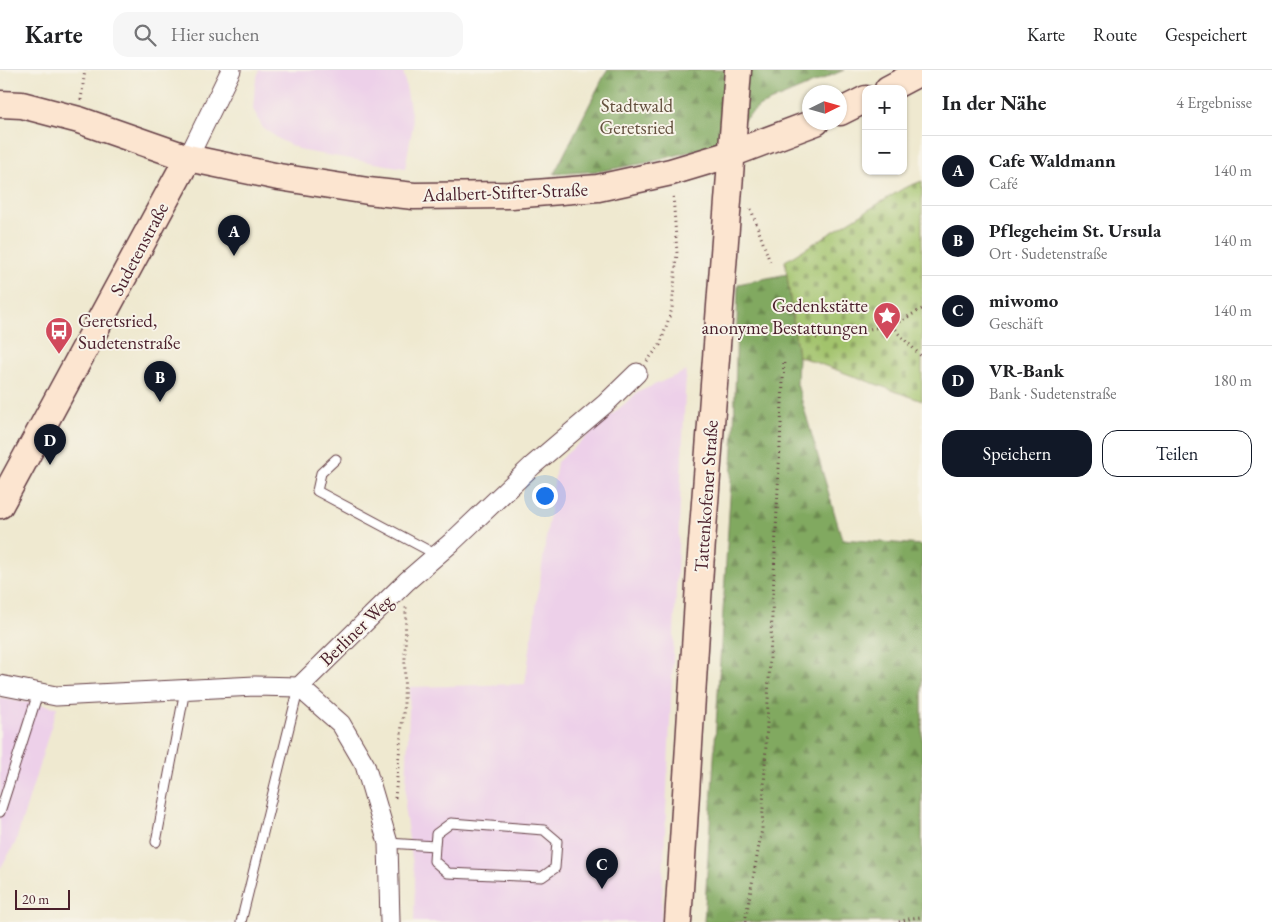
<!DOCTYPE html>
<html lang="de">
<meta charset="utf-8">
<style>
body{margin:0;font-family:"EB Garamond",serif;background:#f6f6f6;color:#202124}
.controls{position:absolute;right:15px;top:15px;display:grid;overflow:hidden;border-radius:10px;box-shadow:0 1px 4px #0004}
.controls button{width:45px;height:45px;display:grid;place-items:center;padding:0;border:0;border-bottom:1px solid #e0e0e0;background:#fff;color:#202124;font:25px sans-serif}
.compass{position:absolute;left:802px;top:15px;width:45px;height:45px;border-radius:50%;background:#fff;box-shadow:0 1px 4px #0004;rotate:85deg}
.scale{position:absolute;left:15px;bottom:12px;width:55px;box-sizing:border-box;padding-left:5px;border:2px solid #4a1f2b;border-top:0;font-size:14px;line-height:18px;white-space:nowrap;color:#4a1f2b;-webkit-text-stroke:4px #f7f3e8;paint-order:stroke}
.you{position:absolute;left:544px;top:425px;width:18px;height:18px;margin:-12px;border:4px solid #fff;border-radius:50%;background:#1a73e8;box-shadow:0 0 0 8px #1a73e833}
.badge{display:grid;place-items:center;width:32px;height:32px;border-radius:50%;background:#111827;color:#fff;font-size:16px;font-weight:700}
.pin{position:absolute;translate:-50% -41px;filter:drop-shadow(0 1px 2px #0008)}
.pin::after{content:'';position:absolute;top:26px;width:18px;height:15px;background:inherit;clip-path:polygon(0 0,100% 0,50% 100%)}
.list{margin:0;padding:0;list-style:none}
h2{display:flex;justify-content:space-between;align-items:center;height:65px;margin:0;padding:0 20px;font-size:21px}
h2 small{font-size:16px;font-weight:400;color:#757577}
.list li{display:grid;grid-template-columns:32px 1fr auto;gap:15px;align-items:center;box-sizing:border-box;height:70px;padding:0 20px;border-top:1px solid #e0e0e0}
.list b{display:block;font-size:19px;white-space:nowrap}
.list p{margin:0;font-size:16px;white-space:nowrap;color:#757577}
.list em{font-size:16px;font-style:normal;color:#757577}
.actions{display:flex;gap:10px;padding:15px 20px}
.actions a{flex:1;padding:11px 0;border:1px solid #111827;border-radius:15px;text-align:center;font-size:18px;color:#111827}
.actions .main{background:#111827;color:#fff}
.icon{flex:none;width:28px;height:28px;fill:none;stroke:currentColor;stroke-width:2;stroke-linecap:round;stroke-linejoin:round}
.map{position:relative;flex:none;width:922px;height:852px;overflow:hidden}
header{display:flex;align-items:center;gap:30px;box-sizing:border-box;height:70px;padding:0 25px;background:#fff;border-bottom:1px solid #e0e0e0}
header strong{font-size:24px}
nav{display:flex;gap:28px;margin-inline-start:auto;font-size:18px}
.search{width:350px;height:45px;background:#f6f6f6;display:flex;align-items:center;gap:12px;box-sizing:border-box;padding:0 18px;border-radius:15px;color:#757577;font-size:19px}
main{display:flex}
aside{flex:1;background:#fff}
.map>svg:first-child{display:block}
.built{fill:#edd0e9}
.forest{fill:url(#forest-firs);stroke:#666446}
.cemetery{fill:url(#cemetery-stones);stroke:#76714c}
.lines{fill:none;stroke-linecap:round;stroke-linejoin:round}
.lane-casing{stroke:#633d44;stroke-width:11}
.street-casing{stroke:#633d44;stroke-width:21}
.secondary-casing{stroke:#633d44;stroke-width:29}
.path{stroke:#633d44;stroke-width:3;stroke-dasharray:1 4;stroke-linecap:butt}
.lane{stroke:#fff;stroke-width:9}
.street{stroke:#fff;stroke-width:19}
.secondary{stroke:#fce5d0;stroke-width:26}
.labels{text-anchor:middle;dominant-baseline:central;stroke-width:4;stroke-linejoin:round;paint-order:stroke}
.park-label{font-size:19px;fill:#64503e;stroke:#f7f3e8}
.street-label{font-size:19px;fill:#4a1f2b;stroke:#f7f3e8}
.poi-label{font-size:19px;fill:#4a1f2b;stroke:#f7f3e8;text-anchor:end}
</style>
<header>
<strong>Karte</strong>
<div class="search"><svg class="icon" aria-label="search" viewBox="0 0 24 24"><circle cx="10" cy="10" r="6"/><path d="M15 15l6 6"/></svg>Hier suchen</div>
<nav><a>Karte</a><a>Route</a><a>Gespeichert</a></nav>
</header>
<main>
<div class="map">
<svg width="922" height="852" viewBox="0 0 922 852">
<defs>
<pattern id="forest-firs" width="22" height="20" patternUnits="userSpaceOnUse" patternTransform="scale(1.25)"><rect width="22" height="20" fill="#81a960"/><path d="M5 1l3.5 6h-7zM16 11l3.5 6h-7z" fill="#6c894f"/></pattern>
<pattern id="cemetery-stones" width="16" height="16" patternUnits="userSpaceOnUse" patternTransform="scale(1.25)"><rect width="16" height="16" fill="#a2c36c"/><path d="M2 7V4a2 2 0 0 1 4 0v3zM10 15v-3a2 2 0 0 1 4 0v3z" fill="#869e59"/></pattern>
</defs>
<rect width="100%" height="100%" fill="#f7f3e8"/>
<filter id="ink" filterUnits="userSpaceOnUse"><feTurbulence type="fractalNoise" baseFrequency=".02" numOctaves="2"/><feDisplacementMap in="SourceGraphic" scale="10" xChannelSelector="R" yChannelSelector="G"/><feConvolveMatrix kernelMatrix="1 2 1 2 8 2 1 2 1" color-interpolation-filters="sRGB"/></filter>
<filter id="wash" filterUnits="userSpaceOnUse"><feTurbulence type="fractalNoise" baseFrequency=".0096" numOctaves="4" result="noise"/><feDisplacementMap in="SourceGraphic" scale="20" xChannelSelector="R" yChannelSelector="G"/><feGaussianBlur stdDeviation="1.12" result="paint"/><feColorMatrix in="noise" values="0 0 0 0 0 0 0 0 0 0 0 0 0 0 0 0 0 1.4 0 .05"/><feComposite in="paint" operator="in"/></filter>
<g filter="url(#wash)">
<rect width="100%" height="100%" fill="#efe9d0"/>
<path class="built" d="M259 0H403L413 55 405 98 303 81 282 71 263 58 253 39 255 15Z
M686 301 661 852H414L415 808 405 743 410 617 525 614 557 392 638 322Z
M0 628 57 637 15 774 0 799Z"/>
<path class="forest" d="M607 0H844L760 36 714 75 651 92 601 101 554 104Z
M787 204 798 286 797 314 842 469 922 475V852H704L734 361 738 214Z"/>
<path class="cemetery" d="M922 111V331L798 286 785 191 904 118Z"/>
</g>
<g filter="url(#ink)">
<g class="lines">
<defs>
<path id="lane" d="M336 389 321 403 317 421 437 485
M0 742 38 623
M156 772 185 620
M388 773 435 776 434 791 448 803 542 807 555 798 557 771 544 760 451 753 436 764 435 776
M241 852 299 617"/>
<path id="street" d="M188 88 231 0
M0 615 56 626 255 616 299 617 407 511 452 472 532 396 605 334 637 303
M299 617 341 654 365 695 388 773 390 852"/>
<path id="secondary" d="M888 19 922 1
M0 34 22 35 79 50 188 88 279 107 368 121 414 126 511 125 598 118 671 102 731 84 816 52
M840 42 866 29
M0 435 188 88
M678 852 700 498 738 0"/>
</defs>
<use href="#lane" class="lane-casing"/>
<use href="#street" class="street-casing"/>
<use href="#secondary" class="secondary-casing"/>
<path class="path" d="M81 30 85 0
M751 139 771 195
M893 255 899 264 922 287
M816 268 893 255 922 239
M647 291 660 275 672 239 677 183 673 124
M395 728 404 634 406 537
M745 852 762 759 784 290
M899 852 912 848 922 847"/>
<use href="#lane" class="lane"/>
<use href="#street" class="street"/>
<use href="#secondary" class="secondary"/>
</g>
</g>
<defs>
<symbol id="sight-pin" viewBox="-11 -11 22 30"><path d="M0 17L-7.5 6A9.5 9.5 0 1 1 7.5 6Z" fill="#d1495b" stroke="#f7f3e8"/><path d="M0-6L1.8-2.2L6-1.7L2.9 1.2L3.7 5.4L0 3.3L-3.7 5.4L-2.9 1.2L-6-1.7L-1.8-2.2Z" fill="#fff"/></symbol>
<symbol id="bus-pin" viewBox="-11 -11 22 30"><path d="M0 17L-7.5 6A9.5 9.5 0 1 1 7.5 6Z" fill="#d1495b" stroke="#f7f3e8"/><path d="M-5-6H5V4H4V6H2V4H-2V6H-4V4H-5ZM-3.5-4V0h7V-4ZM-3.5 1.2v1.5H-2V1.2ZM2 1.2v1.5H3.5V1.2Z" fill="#fff"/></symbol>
</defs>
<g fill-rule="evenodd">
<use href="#sight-pin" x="871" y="230" width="32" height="43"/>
<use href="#bus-pin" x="43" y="245" width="32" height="43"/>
</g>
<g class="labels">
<g class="park-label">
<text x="637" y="35">Stadtwald<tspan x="637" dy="22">Geretsried</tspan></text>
</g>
<g class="street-label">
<text transform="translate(505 122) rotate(-2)">Adalbert-Stifter-Straße</text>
<text transform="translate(139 179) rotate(-62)">Sudetenstraße</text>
<text transform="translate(706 426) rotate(-86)">Tattenkofener Straße</text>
<text transform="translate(356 560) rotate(-44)">Berliner Weg</text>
</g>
<g class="poi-label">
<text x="868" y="235">Gedenkstätte<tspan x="868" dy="22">anonyme Bestattungen</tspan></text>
<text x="78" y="250" text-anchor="start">Geretsried,<tspan x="78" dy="22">Sudetenstraße</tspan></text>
</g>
</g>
</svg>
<div class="controls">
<button>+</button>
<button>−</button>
</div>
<svg class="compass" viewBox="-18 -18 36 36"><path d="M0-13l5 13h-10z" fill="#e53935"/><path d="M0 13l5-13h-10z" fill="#757577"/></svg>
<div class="scale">20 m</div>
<div class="you"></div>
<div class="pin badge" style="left:234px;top:186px">A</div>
<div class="pin badge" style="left:160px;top:332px">B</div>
<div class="pin badge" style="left:602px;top:819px">C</div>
<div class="pin badge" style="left:50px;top:395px">D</div>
</div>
<aside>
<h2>In der Nähe<small>4 Ergebnisse</small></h2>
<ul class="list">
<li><span class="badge">A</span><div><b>Cafe Waldmann</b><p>Café</p></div><em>140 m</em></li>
<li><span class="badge">B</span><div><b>Pflegeheim St. Ursula</b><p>Ort · Sudetenstraße</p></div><em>140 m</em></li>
<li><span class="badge">C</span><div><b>miwomo</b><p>Geschäft</p></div><em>140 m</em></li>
<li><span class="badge">D</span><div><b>VR-Bank</b><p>Bank · Sudetenstraße</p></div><em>180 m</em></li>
</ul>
<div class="actions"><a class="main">Speichern</a><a>Teilen</a></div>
</aside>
</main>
